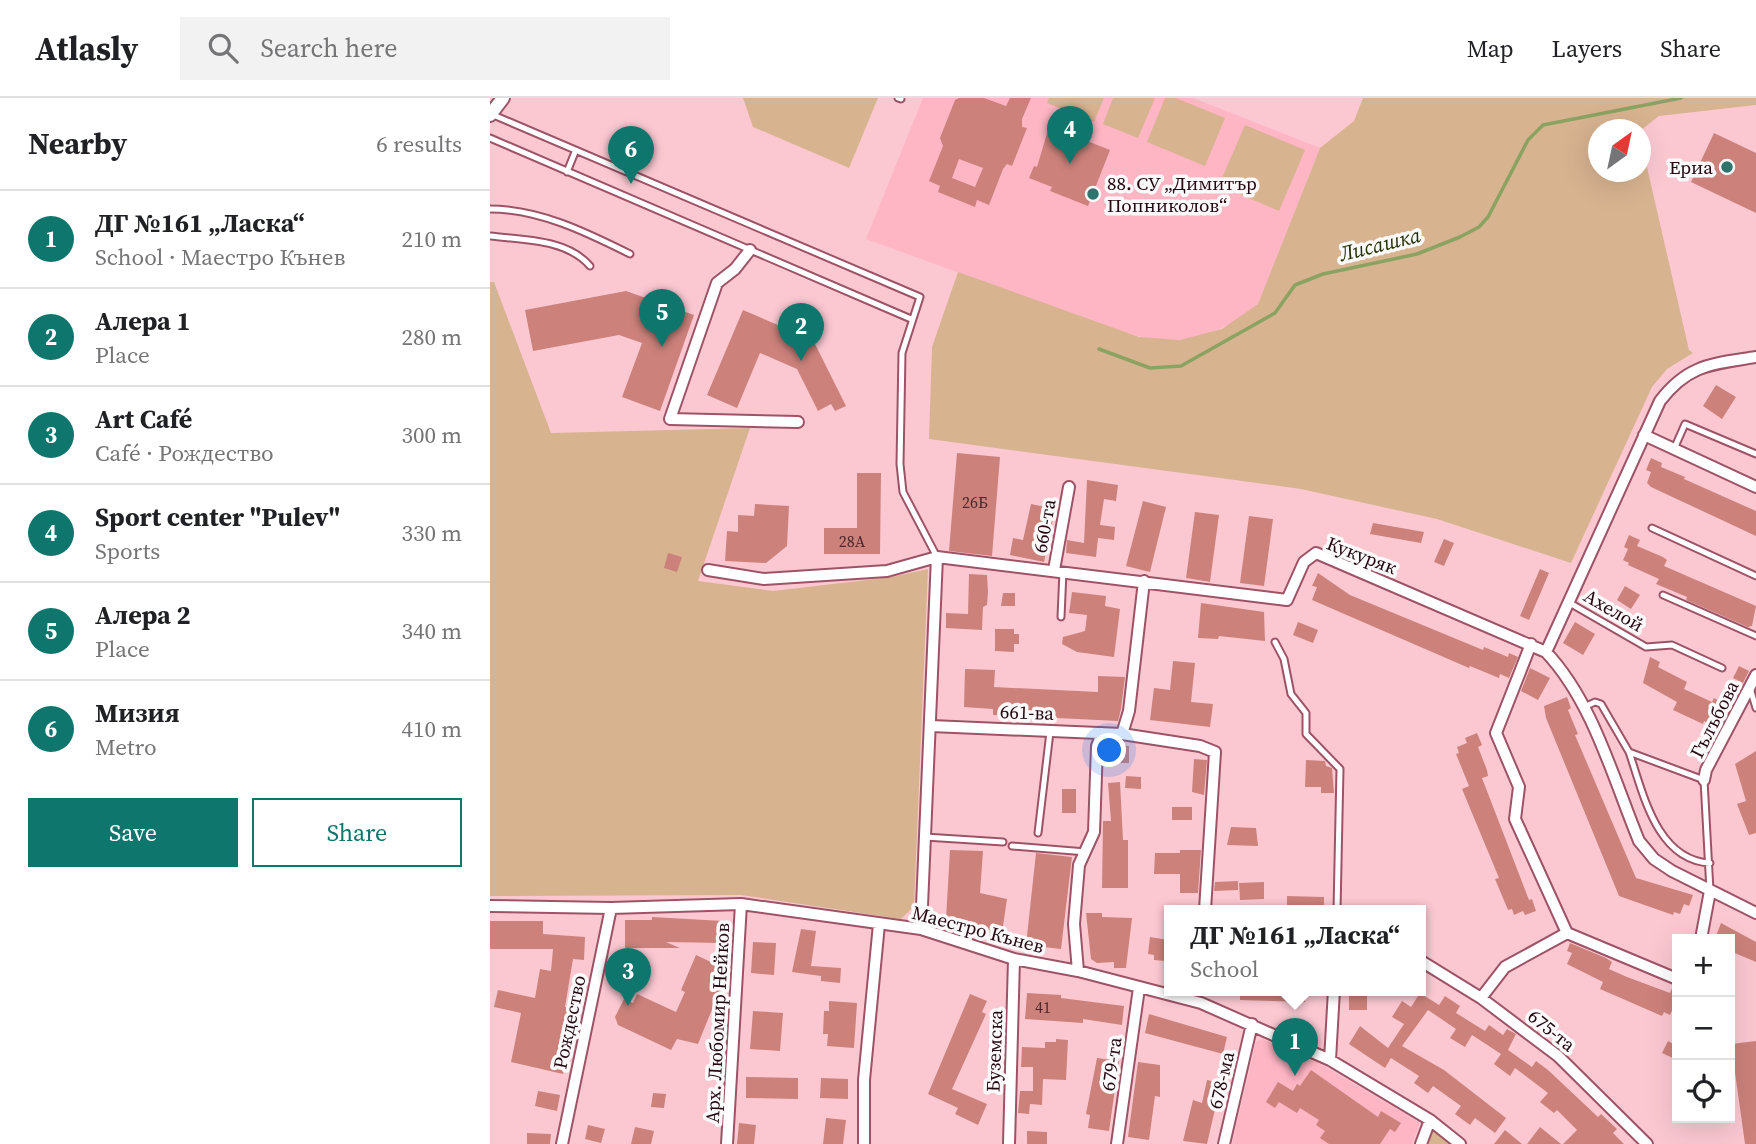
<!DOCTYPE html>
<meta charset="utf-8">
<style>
body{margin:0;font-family:"Source Serif 4",serif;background:#f2f2f2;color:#202124}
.controls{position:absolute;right:21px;bottom:21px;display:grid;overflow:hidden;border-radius:0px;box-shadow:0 7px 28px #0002}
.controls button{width:63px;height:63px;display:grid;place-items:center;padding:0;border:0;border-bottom:2px solid #e0e0e0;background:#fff;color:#202124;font:35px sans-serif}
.compass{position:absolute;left:1098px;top:21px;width:63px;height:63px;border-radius:50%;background:#fff;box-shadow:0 7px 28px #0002;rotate:33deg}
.you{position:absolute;left:620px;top:653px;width:24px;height:24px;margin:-18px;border:5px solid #fff;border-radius:50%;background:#1a73e8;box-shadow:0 0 0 10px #1a73e833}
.badge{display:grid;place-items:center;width:46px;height:46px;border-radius:50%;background:#0f766e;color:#fff;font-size:23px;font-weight:700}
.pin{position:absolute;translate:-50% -58px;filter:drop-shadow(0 2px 4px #0008)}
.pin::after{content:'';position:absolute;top:37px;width:24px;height:21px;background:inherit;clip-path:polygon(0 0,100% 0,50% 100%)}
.popup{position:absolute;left:674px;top:807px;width:262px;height:91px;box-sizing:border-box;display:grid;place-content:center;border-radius:0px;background:#fff;filter:drop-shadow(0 2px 5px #0005);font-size:23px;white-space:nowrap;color:#757577}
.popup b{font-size:26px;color:#202124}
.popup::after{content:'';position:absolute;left:50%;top:100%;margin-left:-14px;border:14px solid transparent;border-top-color:#fff}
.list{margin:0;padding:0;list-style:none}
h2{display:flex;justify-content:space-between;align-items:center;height:91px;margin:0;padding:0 28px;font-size:30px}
h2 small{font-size:23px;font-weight:400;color:#757577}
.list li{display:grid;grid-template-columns:46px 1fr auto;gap:21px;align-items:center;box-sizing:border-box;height:98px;padding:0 28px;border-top:2px solid #e0e0e0}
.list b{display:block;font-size:26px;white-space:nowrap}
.list p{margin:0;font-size:23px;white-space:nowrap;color:#757577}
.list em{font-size:23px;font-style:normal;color:#757577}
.actions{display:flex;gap:14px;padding:21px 28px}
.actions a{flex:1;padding:16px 0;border:2px solid #0f766e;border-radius:0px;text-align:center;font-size:24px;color:#0f766e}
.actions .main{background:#0f766e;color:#fff}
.icon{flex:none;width:38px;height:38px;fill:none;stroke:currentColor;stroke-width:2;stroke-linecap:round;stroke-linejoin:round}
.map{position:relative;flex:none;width:1266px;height:1046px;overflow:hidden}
header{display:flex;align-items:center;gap:42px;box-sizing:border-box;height:98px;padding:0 35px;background:#fff;border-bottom:2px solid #e0e0e0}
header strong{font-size:33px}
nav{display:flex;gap:38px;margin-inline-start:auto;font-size:24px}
.search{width:490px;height:63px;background:#f2f2f2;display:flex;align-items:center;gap:18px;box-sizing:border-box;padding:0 24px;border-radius:0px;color:#757577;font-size:26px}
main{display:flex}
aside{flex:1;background:#fff}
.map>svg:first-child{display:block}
.built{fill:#feb5c4}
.green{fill:#d8b390}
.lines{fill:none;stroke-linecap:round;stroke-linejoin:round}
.stream{stroke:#8ba362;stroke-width:3.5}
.building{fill:#cc827b;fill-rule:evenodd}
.service-casing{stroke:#9d5366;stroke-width:9}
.minor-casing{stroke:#9d5366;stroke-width:14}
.tertiary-casing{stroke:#9d5366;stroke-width:16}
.service{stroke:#fff;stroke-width:5}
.minor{stroke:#fff;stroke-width:10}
.tertiary{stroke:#fff;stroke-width:12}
.poi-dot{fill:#2d746c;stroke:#f9f9f9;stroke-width:2.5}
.labels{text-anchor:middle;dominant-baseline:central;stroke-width:7;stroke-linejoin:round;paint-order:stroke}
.number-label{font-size:16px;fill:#4e262b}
.poi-label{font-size:19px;fill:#240710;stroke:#f9f9f9;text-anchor:end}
.street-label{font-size:19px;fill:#240710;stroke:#f9f9f9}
.water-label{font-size:21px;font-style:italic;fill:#243200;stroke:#f9f9f9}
</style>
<header>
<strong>Atlasly</strong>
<div class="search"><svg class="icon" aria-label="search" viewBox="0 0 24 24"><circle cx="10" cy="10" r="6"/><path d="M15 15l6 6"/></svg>Search here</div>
<nav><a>Map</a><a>Layers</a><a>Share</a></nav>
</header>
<main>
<aside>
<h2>Nearby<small>6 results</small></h2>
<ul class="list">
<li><span class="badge">1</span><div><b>ДГ №161 „Ласка“</b><p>School · Маестро Кънев</p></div><em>210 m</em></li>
<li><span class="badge">2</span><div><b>Алера 1</b><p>Place</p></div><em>280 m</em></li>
<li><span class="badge">3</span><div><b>Art Café</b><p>Café · Рождество</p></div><em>300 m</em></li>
<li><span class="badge">4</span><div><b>Sport center &quot;Pulev&quot;</b><p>Sports</p></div><em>330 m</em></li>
<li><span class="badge">5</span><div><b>Алера 2</b><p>Place</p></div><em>340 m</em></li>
<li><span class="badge">6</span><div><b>Мизия</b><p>Metro</p></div><em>410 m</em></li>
</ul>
<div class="actions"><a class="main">Save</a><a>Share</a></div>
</aside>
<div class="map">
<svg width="1266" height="1046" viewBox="0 0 1266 1046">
<rect width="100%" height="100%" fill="#fbc8d2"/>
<path class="built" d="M433 0H703L830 50 768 206 745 224 718 236 690 242 662 241 635 235 376 141Z
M772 941 822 961 930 1025 922 1046H742L766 944Z"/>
<path class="green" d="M253 0H388L359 70 263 29Z
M559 0H614L604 24 557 5Z
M623 0H665L648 40 613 26Z
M675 0H686L735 20 715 68 657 44Z
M873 0H1266V7L1169 18 1151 32H1108V74H1150L1151 43 1199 252 1203 255 1177 271 1162 289 1081 465 947 421 811 391 439 341 442 249 468 174 649 239 690 242 732 231 768 206 830 50 864 23Z
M755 27 815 52 789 113 729 87Z
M0 184H4L61 335 260 330 208 483 283 493 402 479 438 471 424 808 411 821 251 797 0 798Z
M940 1022 970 1046H931Z"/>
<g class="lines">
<path class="stream" d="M609 251 660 270 691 268 785 215 805 187 833 176 927 156 970 139 989 129 998 119 1038 42 1053 27 1191 0"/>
</g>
<path class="building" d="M469 0H494L516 8 520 0H541L532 21V29L537 30 522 68 517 66 513 71 499 107 487 102 485 109 448 94 450 88 439 83 453 48 450 40 465 2ZM469 61 493 70 485 89 462 80Z
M558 32 581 41 582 37 620 52 598 108 560 93 562 89 539 80 544 68 547 69Z
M1224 35 1266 55V115L1201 84Z
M136 193 204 217 170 313 132 299 152 245 129 237 43 253 35 212Z
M253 212 323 242 356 308 345 313 341 306 328 313 307 271 270 255 247 310 217 297Z
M1226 287 1246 299 1232 321 1213 308Z
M467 355 510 359 502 458 459 453Z
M1161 360 1172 365 1171 369 1195 379 1194 381 1266 413V438L1161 389 1157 385 1161 374 1156 372Z
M367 375H391L390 456H334V430H367Z
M597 382 628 387 626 403 614 401 610 427 625 429 624 442 608 440 606 459 576 455 577 442 594 445Z
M653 403 676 409 660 474 636 468Z
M265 406 299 408 297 448 276 465 235 463 237 433 248 434V417L264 418Z
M541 406 565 411 554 464 520 457 523 440 533 442Z
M705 414 729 417 720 484 696 480Z
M759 418 783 421 774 488 750 485Z
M883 425 934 434 931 445 880 436Z
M1139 437 1150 442 1147 448 1173 459 1177 462 1174 468 1266 508 1262 528 1258 529 1196 502 1197 499 1166 486 1169 481 1138 467 1139 465 1133 462 1138 451 1134 449Z
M954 441 964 445 954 468 944 464Z
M178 455 192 459 187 474 174 470Z
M1050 471 1059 475 1039 522 1030 518Z
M828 475 860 497 993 552 994 549 1018 559 1019 555 1028 559 1019 580 1010 576 1009 580 980 568 979 570 822 502 827 489 822 488Z
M479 476 497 477 498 494 497 507 493 509 492 532 456 530V515L478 516Z
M1135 488 1150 497 1141 511 1127 502Z
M582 494 616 498 615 508 630 511 624 559 587 554 572 546 573 539 595 533 597 517 579 515Z
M513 495H525V508H511Z
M711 505 774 514 775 543 729 538 728 541 708 540Z
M808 524 828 532 823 545 803 537Z
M1085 524 1105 536 1093 557 1073 545Z
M505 531H524V536H529V546H524V554L505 553Z
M1160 559 1170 564 1168 569 1197 584 1194 591 1222 604 1224 600 1235 606 1230 618 1225 616 1220 626 1214 623 1213 626 1183 612 1187 604 1153 585Z
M683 563 705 565 701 604 723 606 720 629 660 622 664 590 680 592Z
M1249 568 1259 573 1253 585 1243 580Z
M1040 570 1060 580 1048 602 1031 593Z
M475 571 505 572 504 589 608 594V578L635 579 631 611 628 623 503 617V611L474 609Z
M1077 599 1081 610 1078 612 1088 636 1085 637 1146 780 1203 797 1199 808 1194 806 1190 816 1184 814 1183 817 1129 798 1056 620 1054 608Z
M987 635 992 647 988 649 997 672 998 678 992 680 1039 802 1042 801 1046 813 1035 817 1033 813 1024 817 1022 811 1018 812 1005 781 1009 780 972 691 979 688 966 656 969 655 967 649 977 645 975 640Z
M623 647 639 648V665H623Z
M1266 653V735L1259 737 1247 706 1256 703 1245 666Z
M704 661 717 662 714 697 702 694Z
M816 662 835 663 836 668 842 670 844 695H831V689H815Z
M636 678 651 679V691L635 690Z
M630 684 633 742H638V790H612L613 723H621L618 685Z
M572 691H586V715H572Z
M682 709H702V722H682Z
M741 729 766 730 768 748 737 747Z
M460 752 493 753 490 795 517 801 512 835 456 821Z
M690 752H711L708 795H690V776H664L665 755H690Z
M546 755 582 759 571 851 536 847Z
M748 783V792L724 793 725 784Z
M774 784V801L750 802 749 785Z
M797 798 834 799V812H797Z
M596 815H612V819L642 820 636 870H624V864L607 865 601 861Z
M162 819 233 823 232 845 176 844 190 850H135V822H162Z
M0 823H53V836L95 839 94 862 83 861 75 909 86 911 73 976 21 964 31 915 4 909 8 892 45 900 50 871 61 873 63 851H0Z
M1231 825 1266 844V864L1240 853V841H1228L1226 838Z
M311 831 326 833 321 868 351 870 350 885 331 883V878L302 874Z
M660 839 678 842 675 863 664 862V857L658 856Z
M263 844 286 845 284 877 261 875Z
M1080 845 1116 860 1122 864 1119 871 1137 879 1180 895 1183 888 1187 889V908L1185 906 1180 917 1174 914 1172 918 1110 891 1113 884 1077 866 1082 855 1077 853Z
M206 857 238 872 208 946 187 941 181 952 128 927 125 919 134 901 143 905 147 896 186 914 195 894 191 892Z
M750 892H816L815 904 750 902Z
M859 894H877V912H859Z
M537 895 571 897V900L634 908 632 927 593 921V925L535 921Z
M930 895 949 907 955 898 970 908 966 915 995 933 999 927 1013 937 1017 931 1026 936 1018 952 1042 969 1046 963 1058 972 1108 1019 1111 1016 1127 1031 1123 1035 1134 1046H1073L1087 1032 1067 1012 1064 1015 1050 1004 1058 995 1025 970 1020 978 1004 966 1011 956 982 937 975 949 960 940 966 931 938 912 912 948 954 972 1016 1020 1005 1035 985 1020 980 1027 965 1016 971 1008 943 988 938 995 924 985 929 978 901 960 895 970 859 946 870 928 898 950 914 926 902 919 912 903 921 909Z
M480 896 497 903 492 914 496 916 462 991 497 1006 488 1027 465 1016 468 1010 438 996Z
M339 903 367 905 364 950 337 948 338 936H333L334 913H339Z
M263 913 293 915 290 953 260 951Z
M659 916 737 939 733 956 655 935Z
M566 941 578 942 576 982 553 981 552 1007 540 1006 539 1016 528 1015 530 993H543V969H531L532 949 555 950V944H566Z
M1178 943 1187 948V962L1172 955Z
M1266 943V1046H1255L1241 946Z
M607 960 629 963 619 1033 598 1030 600 1017 596 1016Z
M648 964 670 967V999L665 998 659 1042 638 1039Z
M821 972 888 1019 891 1013 911 1025 905 1034 900 1031 890 1046H839L830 1040 835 1033 826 1027 829 1022 810 1010 807 1015 789 1004 785 1010 776 1004 788 984 803 993 807 986 810 988Z
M256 979 308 980V1001L256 1000Z
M331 980 358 981V1001L330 1000Z
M717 982 731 985 717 1046 693 1043 703 1002 712 1005Z
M48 993 70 997 67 1013 45 1008Z
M163 995 176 996 174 1010 161 1009Z
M336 1020 356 1022 353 1046H333Z
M249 1025 266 1027 264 1046H247Z
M98 1027 115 1031 111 1045 95 1041Z
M145 1029 164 1033 161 1046H141Z
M1050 1029 1071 1046H1037Z
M1015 1032 1032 1046H1004Z
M537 1033 557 1034V1046H537Z
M37 1035 61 1036 60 1046H37Z"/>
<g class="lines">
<defs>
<path id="service" d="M408 0 411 1
M1 16 430 199 412 255 410 366 413 394 447 459
M0 40 421 221
M77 74 85 54
M0 111C49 111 96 134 140 156
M0 138C33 142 77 141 100 168
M1184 351 1195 326 1266 356
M1162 430 1266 478
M1173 497 1266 538
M1078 504 1156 549 1182 547 1232 570
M571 519 573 473
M785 544 794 561 801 596 816 615V636L850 671 847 812
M1260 590 1266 610
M1094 609 1105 604 1111 606 1139 654 1214 682 1220 793
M1139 654C1153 694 1166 762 1220 765
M548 735 560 634
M435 739 513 744
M522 748 596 754"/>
<path id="minor" d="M260 152 245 171 227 185 180 321 308 324
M1154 337 1266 389
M218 472 274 481 397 473 447 459 797 502 814 464 826 455 1056 554C1103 604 1123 680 1149 743L1164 761 1182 773 1266 815
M564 472 579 389
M1041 546 1006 635 1029 689 1025 721 1077 835 1187 881
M1056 554 1170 303C1198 266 1223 266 1266 259
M441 628 632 636 710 648 725 654 715 812
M632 636 639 613 654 483
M1214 682 1216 672 1266 577
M0 808 121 810 251 806 431 831 524 861 588 873 711 905 840 962 940 1022 970 1046
M431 831 447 459
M1211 841 1220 793
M931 863 991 900 1068 958 1157 1046
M588 873 584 826 589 767 604 734 607 648 612 635
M991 900 1015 869 1077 835
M840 962 844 892
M72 1046 121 810
M237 1046 251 806
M374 1046V982L389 826
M519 1046 524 861
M627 1046 649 890
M734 1046 762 926
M931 1046 940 1022"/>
<path id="tertiary" d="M0 17 13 0"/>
</defs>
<use href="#service" class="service-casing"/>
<use href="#minor" class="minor-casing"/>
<use href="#tertiary" class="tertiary-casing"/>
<use href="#service" class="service"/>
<use href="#minor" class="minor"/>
<use href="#tertiary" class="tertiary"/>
</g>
<g class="poi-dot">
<circle cx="1237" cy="69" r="7"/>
<circle cx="603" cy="96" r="7"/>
</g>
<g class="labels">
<g class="number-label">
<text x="485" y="404">26Б</text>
<text x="362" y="443">28А</text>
<text x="553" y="909">41</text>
</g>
<g class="poi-label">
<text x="1223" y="69">Ериа</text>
<text x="617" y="85" text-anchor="start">88. СУ „Димитър<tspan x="617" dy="22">Попниколов“</tspan></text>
</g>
<g class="street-label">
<text transform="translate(554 428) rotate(-80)">660-та</text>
<text transform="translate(872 457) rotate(21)">Кукуряк</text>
<text transform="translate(1124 512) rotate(30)">Ахелой</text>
<text transform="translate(537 614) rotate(2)">661-ва</text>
<text transform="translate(1224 621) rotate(-63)">Гълъбова</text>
<text transform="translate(488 831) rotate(15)">Маестро Кънев</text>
<text transform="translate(79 924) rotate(-78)">Рождество</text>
<text transform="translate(227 925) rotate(-87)">Арх. Любомир Нейков</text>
<text transform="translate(1062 932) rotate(39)">675-та</text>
<text transform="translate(504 953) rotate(-88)">Буземска</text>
<text transform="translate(621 966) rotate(-82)">679-та</text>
<text transform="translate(731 982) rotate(-77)">678-ма</text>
</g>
<g class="water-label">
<text transform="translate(890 146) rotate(-14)">Лисашка</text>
</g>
</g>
</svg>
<div class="controls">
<button>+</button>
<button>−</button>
<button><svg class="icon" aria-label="locate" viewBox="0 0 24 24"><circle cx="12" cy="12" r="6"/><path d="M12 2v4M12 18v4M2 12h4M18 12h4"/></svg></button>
</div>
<svg class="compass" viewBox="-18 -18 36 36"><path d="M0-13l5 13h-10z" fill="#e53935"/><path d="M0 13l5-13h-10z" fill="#757577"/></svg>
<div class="you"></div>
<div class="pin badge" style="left:805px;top:978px">1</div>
<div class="popup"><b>ДГ №161 „Ласка“</b>School</div>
<div class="pin badge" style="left:311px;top:263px">2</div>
<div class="pin badge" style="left:138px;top:908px">3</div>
<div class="pin badge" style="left:580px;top:66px">4</div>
<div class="pin badge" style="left:172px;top:249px">5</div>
<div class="pin badge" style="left:141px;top:86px">6</div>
</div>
</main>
